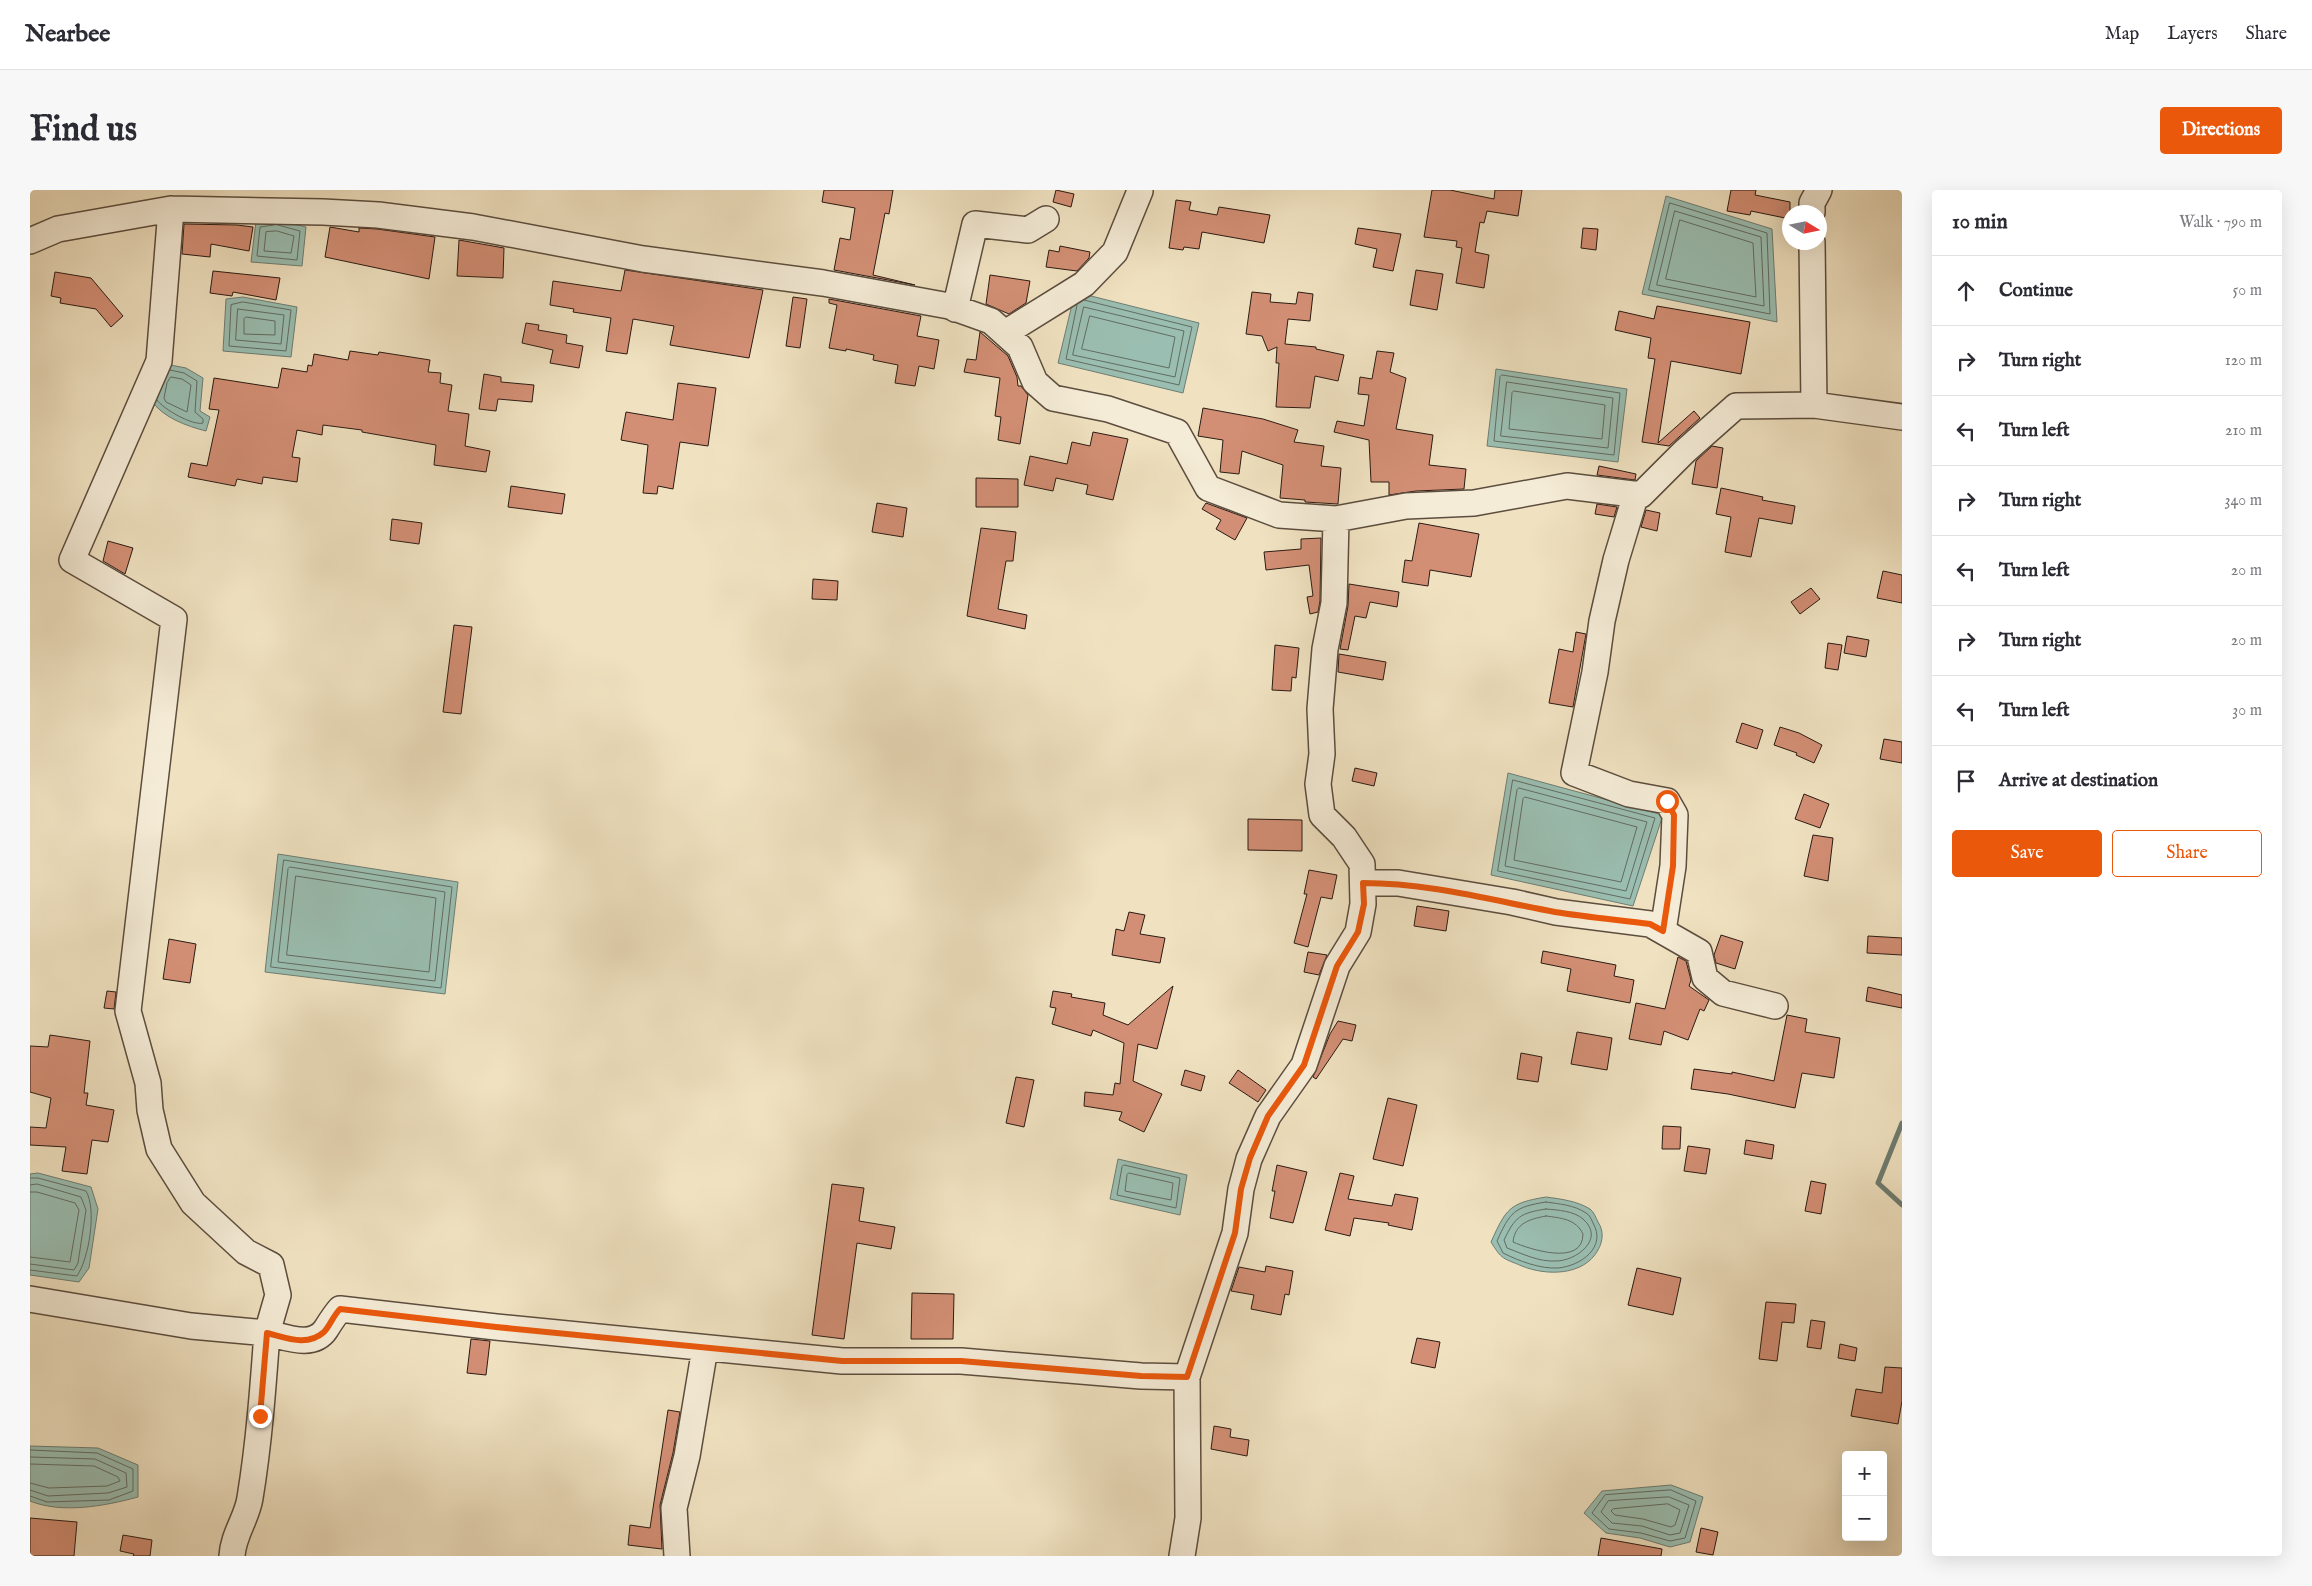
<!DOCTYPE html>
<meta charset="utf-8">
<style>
body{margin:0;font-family:"IM FELL English",serif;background:#f7f7f7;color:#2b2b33}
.controls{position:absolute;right:15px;bottom:15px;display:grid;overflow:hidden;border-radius:5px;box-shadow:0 5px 20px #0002}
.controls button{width:45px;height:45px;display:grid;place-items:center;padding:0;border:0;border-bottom:1px solid #e1e1e2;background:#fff;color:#2b2b33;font:25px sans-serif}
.compass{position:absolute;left:1752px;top:15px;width:45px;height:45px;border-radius:50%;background:#fff;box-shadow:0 5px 20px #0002;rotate:100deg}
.stop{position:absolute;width:15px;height:15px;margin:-11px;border:4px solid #ea580c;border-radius:50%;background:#fff}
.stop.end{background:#ea580c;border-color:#fff;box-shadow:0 1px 5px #0008}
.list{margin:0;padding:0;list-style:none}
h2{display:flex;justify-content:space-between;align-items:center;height:65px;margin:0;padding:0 20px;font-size:21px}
h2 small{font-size:16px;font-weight:400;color:#7c7c81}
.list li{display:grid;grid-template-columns:32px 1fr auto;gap:15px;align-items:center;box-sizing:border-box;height:70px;padding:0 20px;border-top:1px solid #e1e1e2}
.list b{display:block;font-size:19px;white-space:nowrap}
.list em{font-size:16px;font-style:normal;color:#7c7c81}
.actions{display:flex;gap:10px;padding:15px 20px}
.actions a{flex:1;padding:11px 0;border:1px solid #ea580c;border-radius:5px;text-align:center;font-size:18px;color:#ea580c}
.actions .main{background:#ea580c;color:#fff}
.icon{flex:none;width:28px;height:28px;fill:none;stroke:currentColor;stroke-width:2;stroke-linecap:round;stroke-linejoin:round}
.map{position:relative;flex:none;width:1872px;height:1366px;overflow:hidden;border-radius:5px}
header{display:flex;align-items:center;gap:30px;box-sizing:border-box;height:70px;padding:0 25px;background:#fff;border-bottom:1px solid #e1e1e2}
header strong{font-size:24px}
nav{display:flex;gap:28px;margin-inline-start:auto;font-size:18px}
.intro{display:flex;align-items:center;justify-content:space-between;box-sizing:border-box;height:120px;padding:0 30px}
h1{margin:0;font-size:35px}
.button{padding:12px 22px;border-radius:5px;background:#ea580c;color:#fff;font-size:18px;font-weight:700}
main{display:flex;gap:30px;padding:0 30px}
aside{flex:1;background:#fff;border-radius:5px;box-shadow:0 5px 20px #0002}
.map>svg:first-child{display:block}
.water{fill:#9abeb1;stroke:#6e7d72}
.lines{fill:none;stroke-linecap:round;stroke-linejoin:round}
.shore{stroke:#626c62;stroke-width:1}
.stream{stroke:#6e7d72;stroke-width:5}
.building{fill:#d38f75;stroke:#2b1b13}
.minor-casing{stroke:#5c4d3e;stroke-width:28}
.minor{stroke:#f5ecd7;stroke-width:25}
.route{stroke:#ea580c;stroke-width:6}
</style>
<header>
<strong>Nearbee</strong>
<nav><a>Map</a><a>Layers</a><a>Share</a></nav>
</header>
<div class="intro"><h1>Find us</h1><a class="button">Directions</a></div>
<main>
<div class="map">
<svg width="1872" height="1366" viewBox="0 0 1872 1366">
<rect width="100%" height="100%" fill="#f0e2c1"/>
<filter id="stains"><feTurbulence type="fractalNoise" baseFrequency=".004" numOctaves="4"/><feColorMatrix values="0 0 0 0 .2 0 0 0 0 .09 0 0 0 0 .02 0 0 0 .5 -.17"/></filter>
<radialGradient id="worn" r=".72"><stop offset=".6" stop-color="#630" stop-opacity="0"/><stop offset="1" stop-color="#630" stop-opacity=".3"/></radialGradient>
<path class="water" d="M1636 6 1742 39 1747 132 1612 104Z
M247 30 276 37 272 76 221 72 226 31Z
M1045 102 1169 133 1153 203 1028 173Z
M213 107 267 117 261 167 193 161 196 109Z
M135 174 156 178 173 188 170 221 180 227 176 241C156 236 132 227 121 210Z
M1466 179 1597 199 1588 272 1457 256Z
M1478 583 1633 625 1603 716 1461 685Z
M248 664 428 692 415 804 235 782Z
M1088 969 1157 985 1150 1025 1080 1009Z
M8 983 61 997 68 1019 59 1078 49 1092 0 1085V984Z
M1516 1007C1531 1009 1547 1011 1560 1019 1564 1022 1566 1028 1568 1032 1574 1041 1573 1051 1568 1060 1554 1086 1516 1086 1492 1076 1473 1068 1472 1070 1461 1052 1476 1019 1479 1013 1516 1007Z
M0 1256 68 1258 108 1275V1307C75 1316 32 1324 0 1311Z
M1641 1295 1673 1307 1660 1352 1640 1357 1610 1348 1576 1343 1554 1323 1572 1301Z"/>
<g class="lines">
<path class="shore" d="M1640 13 1737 43 1740 124 1619 100Z
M1645 21 1731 47 1734 116 1627 95Z
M1650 30 1723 53 1726 107 1636 89Z
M244 35 230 37 227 66 267 70 270 41 248 35
M247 41 264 46 261 63 234 61 236 42Z
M213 112 261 120 256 161 199 156 201 115Z
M1047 115 1036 169 1149 195 1162 137 1054 110
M1054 117 1154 141 1145 187 1043 165Z
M208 119 254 125 251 154 206 150Z
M1060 126 1145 147 1139 178 1052 159Z
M216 127 245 131V145L214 144V129Z
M1472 185 1590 203 1584 265 1464 251 1470 187Z
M141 187 152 189 161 195 157 222 136 212 134 208 137 193Z
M1477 192 1583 208 1578 258 1471 246Z
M1484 201 1575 215 1572 249 1479 239 1482 203Z
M127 210C133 219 163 236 173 233V229L165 222 167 191 154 183 140 180
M1483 590 1625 628 1600 709 1468 681Z
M1489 598 1617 632 1596 701 1475 676 1487 600Z
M1495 607 1607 637 1591 692 1484 670 1493 609Z
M254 670 422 697 411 798 241 777Z
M260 677 415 702 405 791 248 772 258 679Z
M266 686 406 708 399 782 257 765Z
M1094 975 1150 988 1146 1018 1087 1005 1092 977Z
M1099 983 1143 993 1141 1010 1095 1001 1097 985Z
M0 988H8L56 1001C67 1020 59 1068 47 1086L0 1080
M0 995 7 994 51 1007 56 1020 48 1073 44 1080 0 1074
M0 1002H7L45 1013 49 1020 40 1072 0 1067
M1516 1012C1530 1014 1544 1015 1556 1023 1560 1025 1561 1029 1563 1033 1577 1057 1551 1076 1528 1078 1510 1079 1489 1071 1473 1063L1467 1051C1480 1022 1484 1017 1516 1012Z
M1516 1019C1528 1020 1544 1021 1553 1029 1576 1049 1546 1071 1526 1071 1509 1072 1493 1064 1477 1058L1474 1050C1485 1027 1490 1023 1516 1019Z
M1516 1026C1531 1028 1546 1029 1553 1044 1553 1077 1499 1059 1483 1052 1485 1033 1500 1029 1516 1026Z
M0 1260 67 1263 103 1279V1301L79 1310 17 1312 0 1306
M0 1267 65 1269 96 1283 97 1297 78 1303 18 1306 0 1300
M0 1274 64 1276 88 1287 90 1291 77 1296 19 1298 0 1293
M1641 1300 1666 1311 1655 1348 1640 1351 1611 1343 1579 1339 1562 1323 1575 1305Z
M1639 1307 1659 1315 1650 1343 1640 1345 1612 1336 1582 1333 1571 1322 1578 1311Z
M1638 1314 1650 1320 1645 1335 1641 1337 1613 1329 1585 1325 1581 1321 1583 1319Z"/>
<path class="stream" d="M1872 933 1848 993 1872 1015"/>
</g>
<path class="building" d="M794 0H863L859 24 855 23 843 85 885 95 804 80 810 48 820 50 825 18 792 12Z
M1026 0 1044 4 1041 17 1023 12Z
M1402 0H1420L1464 9 1465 0H1492L1488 26 1457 21 1454 33 1450 32 1445 62 1459 65 1454 98 1426 93 1432 58 1426 57 1427 51 1394 47Z
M1701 0H1726L1725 5 1760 12V29L1721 21 1720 25 1697 21Z
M1146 10 1161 12 1159 20 1187 25 1189 17 1240 25 1234 53 1172 42 1169 59 1154 57 1153 60 1139 58Z
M154 34 207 35 223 37 219 61 181 54 180 67 152 64Z
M300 37 329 42V38L347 39 405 47 399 89 295 67Z
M1328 38 1371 44 1363 81 1343 77 1347 59 1325 54Z
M1553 38 1568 39 1566 60 1551 58Z
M429 50 474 58 473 88 427 86Z
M1030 56 1060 62 1059 68 1047 81 1016 77 1019 60 1029 62Z
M595 80 733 100 719 168 640 155 644 136 603 129 597 164 576 161 581 128 543 122 544 119 520 115 523 91 591 101Z
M1386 80 1413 84 1407 120 1380 115Z
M183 81 250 88 246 110 203 102 202 106 180 103Z
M25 82 61 88 93 126 81 137 66 119 30 113 31 108 21 106Z
M960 85 1000 91 996 113 979 124 956 114Z
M1222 102 1241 104 1240 112 1266 114 1268 102 1283 104 1280 131 1258 129 1255 154 1286 157V159L1314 165 1308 191 1285 186 1280 218 1246 217 1249 173H1246L1247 157 1238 161 1232 146 1216 144Z
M763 107 777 109 770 158 756 156Z
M799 109 891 126 887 146 909 150 904 179 889 176 885 196 865 193 868 175 843 170 844 165 816 159V161L799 158 807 115 799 113Z
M1627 116 1720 132 1711 184 1641 171 1628 253 1664 221 1670 228 1639 256 1612 252 1625 169 1618 168 1621 148 1585 140 1589 121 1624 129Z
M496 133 509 135 508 140 537 145 536 153 553 156 549 178 520 173 523 160 492 153Z
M950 142 978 166 987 187 988 196H991L998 205 990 254 968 250 971 227 965 226 970 188 934 182 937 169 946 170Z
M320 161 348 165 349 162 400 170 398 182 411 183 410 193 422 195 418 221 439 224 435 256 460 261 456 282 404 275 406 255 332 242V240L293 235 292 245 267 240 262 267 270 268 267 292 233 287 232 294 207 289 205 296 158 287 161 273 177 276 189 220 179 219 184 188 248 198 252 178 277 182 278 175 282 176 284 164 318 170Z
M1347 161 1364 163 1360 182 1376 188 1366 239 1403 245 1399 275 1436 279 1434 299 1386 301 1359 305V292H1341L1339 250 1304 242 1307 231 1334 236 1339 205 1328 204 1330 187 1342 189Z
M454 184 471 187V192L504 195 502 212 468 209 466 221 449 219Z
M648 193 686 198 678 256 650 252 643 299 628 296 627 304 613 303 618 255 591 250 596 222 643 230Z
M1173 218 1233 229 1268 240 1264 252 1294 256 1291 276 1311 278 1308 314 1275 312V310L1250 308 1253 275 1212 261 1209 284 1190 282 1193 250 1168 246Z
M1063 242 1098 249 1083 310 1056 304 1058 295 1026 288 1023 301 994 295 1000 266 1037 274 1042 252 1060 256Z
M1682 256 1693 258 1687 298 1662 294 1666 271Z
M1569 276 1606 284 1605 290 1567 285Z
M946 288 988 289V317H946Z
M481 296 535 304 532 324 478 317Z
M1691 298 1733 307 1732 310 1765 316 1762 334 1729 328 1721 367 1695 362 1701 327 1686 324Z
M847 313 877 318 873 347 842 342Z
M1176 313 1217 328 1205 350 1186 339 1191 330 1172 319Z
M1567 314 1587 317 1584 327 1565 324Z
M1616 320 1630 323 1627 341 1611 337Z
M362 329 392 333 389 354 360 350Z
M1389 333 1449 344 1441 387 1400 380 1398 396 1372 392 1375 370 1382 371Z
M951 338 986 342 983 371H976L968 419 997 425 995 439 937 426Z
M1291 348 1290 411 1288 422 1280 424 1277 407 1283 406 1279 375 1236 380 1234 362 1271 359V349Z
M78 351 103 358 95 384 73 371Z
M1853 381 1872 385V413L1847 408Z
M783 389 808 391 807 410 782 409Z
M1319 394 1369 402 1367 417 1340 412 1336 428 1325 426 1318 460 1310 459 1318 416Z
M1781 398 1790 409 1770 424 1761 412Z
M424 435 442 437 431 524 413 522Z
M1546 442 1556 444 1543 517 1519 513 1529 459 1543 462Z
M1817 446 1839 450 1836 467 1814 463Z
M1798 453 1812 455 1808 480 1795 478Z
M1245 455 1269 458 1266 488 1262 487 1261 501 1242 500Z
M1309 464 1356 472 1353 490 1308 482Z
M1712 533 1733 540 1727 559 1706 552Z
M1750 537 1769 543 1792 555 1784 573 1766 565 1767 563 1744 555Z
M1854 549 1872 552V573L1850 569Z
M1325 578 1347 583 1344 596 1322 591Z
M1774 604 1799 614 1790 638 1765 629Z
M1218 629 1272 630V661L1218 660Z
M1783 645 1803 648 1798 691 1774 686Z
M1279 680 1307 685 1302 709 1291 707 1278 757 1264 753 1277 704H1274Z
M1387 716 1419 721 1416 741 1384 736Z
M1099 722 1115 725 1110 744 1135 748 1130 773 1082 765 1086 739 1094 741Z
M1691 745 1713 752 1705 779 1686 773 1684 765Z
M1838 746 1872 748V765L1837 763Z
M139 749 166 754 160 793 133 789Z
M1513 761 1586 775 1584 786 1604 790 1600 813 1537 801 1541 779 1511 773Z
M1278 762 1297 765 1289 785 1274 782Z
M1648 767 1656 771 1661 790 1659 796 1679 810 1674 821 1670 819 1658 850 1634 841 1631 855 1599 849 1606 813 1635 819Z
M1143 796 1127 859 1108 854 1103 891 1132 904 1114 942 1089 930 1092 922 1054 916 1055 902 1083 905 1085 893 1090 894 1094 853 1063 840 1061 846 1022 834 1026 818 1020 817 1023 801 1042 804 1041 807 1075 813 1073 825 1098 835Z
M1838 797 1872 805V818L1836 811Z
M77 801 86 802 84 819 74 818Z
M1757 825 1777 829 1775 842 1810 848 1804 888 1772 883 1765 918 1698 904 1661 899 1664 879 1702 884V882L1744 891Z
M1308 831 1326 835 1322 851 1313 849 1286 889 1283 887 1300 844Z
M1547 842 1582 848 1577 880 1541 874Z
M20 845 60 851 54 903H58L56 915 84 920 78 952 62 950 57 984 32 981 36 957 0 955V937L16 938 21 908 0 902V856L18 857Z
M1491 863 1512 867 1508 892 1487 889Z
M1155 880 1175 886 1171 901 1151 895Z
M1208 880 1236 900 1228 912 1199 893Z
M986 887 1004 890 994 937 976 933Z
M1358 908 1387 915 1373 976 1343 969Z
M1633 936 1651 937 1650 959H1632Z
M1716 950 1744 955 1742 969 1714 964Z
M1658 956 1680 959 1676 984 1654 981Z
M1247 975 1277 982 1263 1033 1240 1028 1245 1001H1242Z
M1310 983 1324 986 1318 1009 1362 1016 1365 1004 1388 1008 1382 1040 1358 1035 1359 1033 1324 1028 1320 1046 1295 1040Z
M1781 991 1796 994 1791 1024 1775 1021Z
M802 994 834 998 829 1031 865 1037 861 1059 827 1053 814 1149 782 1145Z
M1236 1076 1263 1081 1259 1105 1255 1104 1251 1125 1221 1119 1224 1105 1201 1101 1209 1077 1235 1082Z
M1607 1078 1651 1088 1643 1125 1598 1115Z
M882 1103 924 1104 923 1149H881Z
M1736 1112 1766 1114 1764 1133 1752 1132 1747 1171 1729 1169Z
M1781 1130 1795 1132 1791 1159 1777 1157Z
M1387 1148 1410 1152 1405 1178 1381 1173Z
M441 1149 460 1151 456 1185 437 1183Z
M1810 1154 1827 1158 1825 1171 1808 1168Z
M1855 1177 1872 1178V1211L1868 1234 1821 1226 1826 1199 1852 1203Z
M638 1220 650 1222 643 1263 630 1315 632 1359 598 1355 600 1335 620 1338Z
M1184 1236 1201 1239 1200 1247 1219 1250 1217 1266 1181 1259Z
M0 1328 47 1332 44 1366H0Z
M1671 1338 1688 1342 1683 1365 1666 1362Z
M93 1345 122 1350 120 1366H103L104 1364 90 1361Z
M1571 1348 1632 1359 1631 1366H1568Z"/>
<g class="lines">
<defs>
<path id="minor" d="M1782 22V13L1789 0
M0 51 28 39 141 19 293 22 348 25 443 37 613 69 793 93 919 116 961 131 990 157 1005 192 1023 208 1078 219 1147 242 1178 298 1249 325 1306 329 1376 316 1444 313 1537 296 1611 305 1654 262 1706 216 1784 215 1872 227
M1782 52 1784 215
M925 119 945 34 998 40 1016 29
M975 143 1054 94 1085 62 1110 1
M1606 304 1586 370 1572 431 1565 482 1544 583 1599 604 1637 611 1645 625 1643 676 1633 741
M1333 693H1368L1482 712 1526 722 1620 734 1669 762 1675 788 1693 803 1745 816
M0 1109 161 1136 237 1143 248 1105 241 1075 216 1062 163 1013 129 959 120 920 118 893 98 821 144 429 42 370 129 171 141 19
M1157 1187 1205 1043 1211 999 1219 969 1238 926 1274 875 1307 776 1328 742 1333 714 1332 674 1314 647 1292 625 1288 594 1292 564 1290 519 1295 459 1304 413 1306 329
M202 1366C203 1345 217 1328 220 1308 229 1253 233 1198 237 1143 256 1147 283 1159 296 1139 301 1131 304 1126 310 1119L466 1137 812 1171H931L1111 1186 1157 1187 1158 1328 1152 1366
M647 1366 644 1318 657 1266 675 1158"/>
</defs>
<use href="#minor" class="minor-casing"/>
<use href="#minor" class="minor"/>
</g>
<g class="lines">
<path class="route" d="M230 1226 237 1143C257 1148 277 1157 294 1142 300 1136 303 1126 310 1119L466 1137 812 1171H931L1111 1186 1157 1187 1205 1043 1211 999 1220 968 1238 926 1274 875 1307 776 1328 742 1334 714 1333 693C1398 693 1461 710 1525 722 1556 727 1589 730 1620 734L1633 741 1643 676 1644 625 1637 611"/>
</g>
<rect width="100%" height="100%" filter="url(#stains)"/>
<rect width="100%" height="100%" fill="url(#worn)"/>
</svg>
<div class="controls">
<button>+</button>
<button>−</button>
</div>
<svg class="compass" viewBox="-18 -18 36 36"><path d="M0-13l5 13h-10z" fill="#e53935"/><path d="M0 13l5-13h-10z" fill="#7c7c81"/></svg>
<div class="stop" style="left:1637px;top:611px"></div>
<div class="stop end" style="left:230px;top:1226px"></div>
</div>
<aside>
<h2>10 min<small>Walk · 790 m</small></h2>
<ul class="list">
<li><svg class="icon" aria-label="ahead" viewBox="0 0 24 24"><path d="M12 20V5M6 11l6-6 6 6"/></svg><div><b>Continue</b></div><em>50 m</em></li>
<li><svg class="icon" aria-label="right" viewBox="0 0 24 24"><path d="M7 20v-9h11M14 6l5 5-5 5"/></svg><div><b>Turn right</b></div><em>120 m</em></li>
<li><svg class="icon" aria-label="left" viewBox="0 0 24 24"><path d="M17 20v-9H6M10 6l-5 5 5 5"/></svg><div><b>Turn left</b></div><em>210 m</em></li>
<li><svg class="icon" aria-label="right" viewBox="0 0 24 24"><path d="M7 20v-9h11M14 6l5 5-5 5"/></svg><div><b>Turn right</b></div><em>340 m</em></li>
<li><svg class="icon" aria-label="left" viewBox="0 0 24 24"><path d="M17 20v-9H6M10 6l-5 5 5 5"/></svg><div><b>Turn left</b></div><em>20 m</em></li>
<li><svg class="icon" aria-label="right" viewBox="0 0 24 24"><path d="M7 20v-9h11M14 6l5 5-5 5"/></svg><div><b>Turn right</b></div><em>20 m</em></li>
<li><svg class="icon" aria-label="left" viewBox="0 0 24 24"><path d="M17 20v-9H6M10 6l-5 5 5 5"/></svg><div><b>Turn left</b></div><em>30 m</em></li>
<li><svg class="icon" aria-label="arrive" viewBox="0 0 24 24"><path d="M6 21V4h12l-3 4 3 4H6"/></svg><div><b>Arrive at destination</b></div></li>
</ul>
<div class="actions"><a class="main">Save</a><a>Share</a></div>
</aside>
</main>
